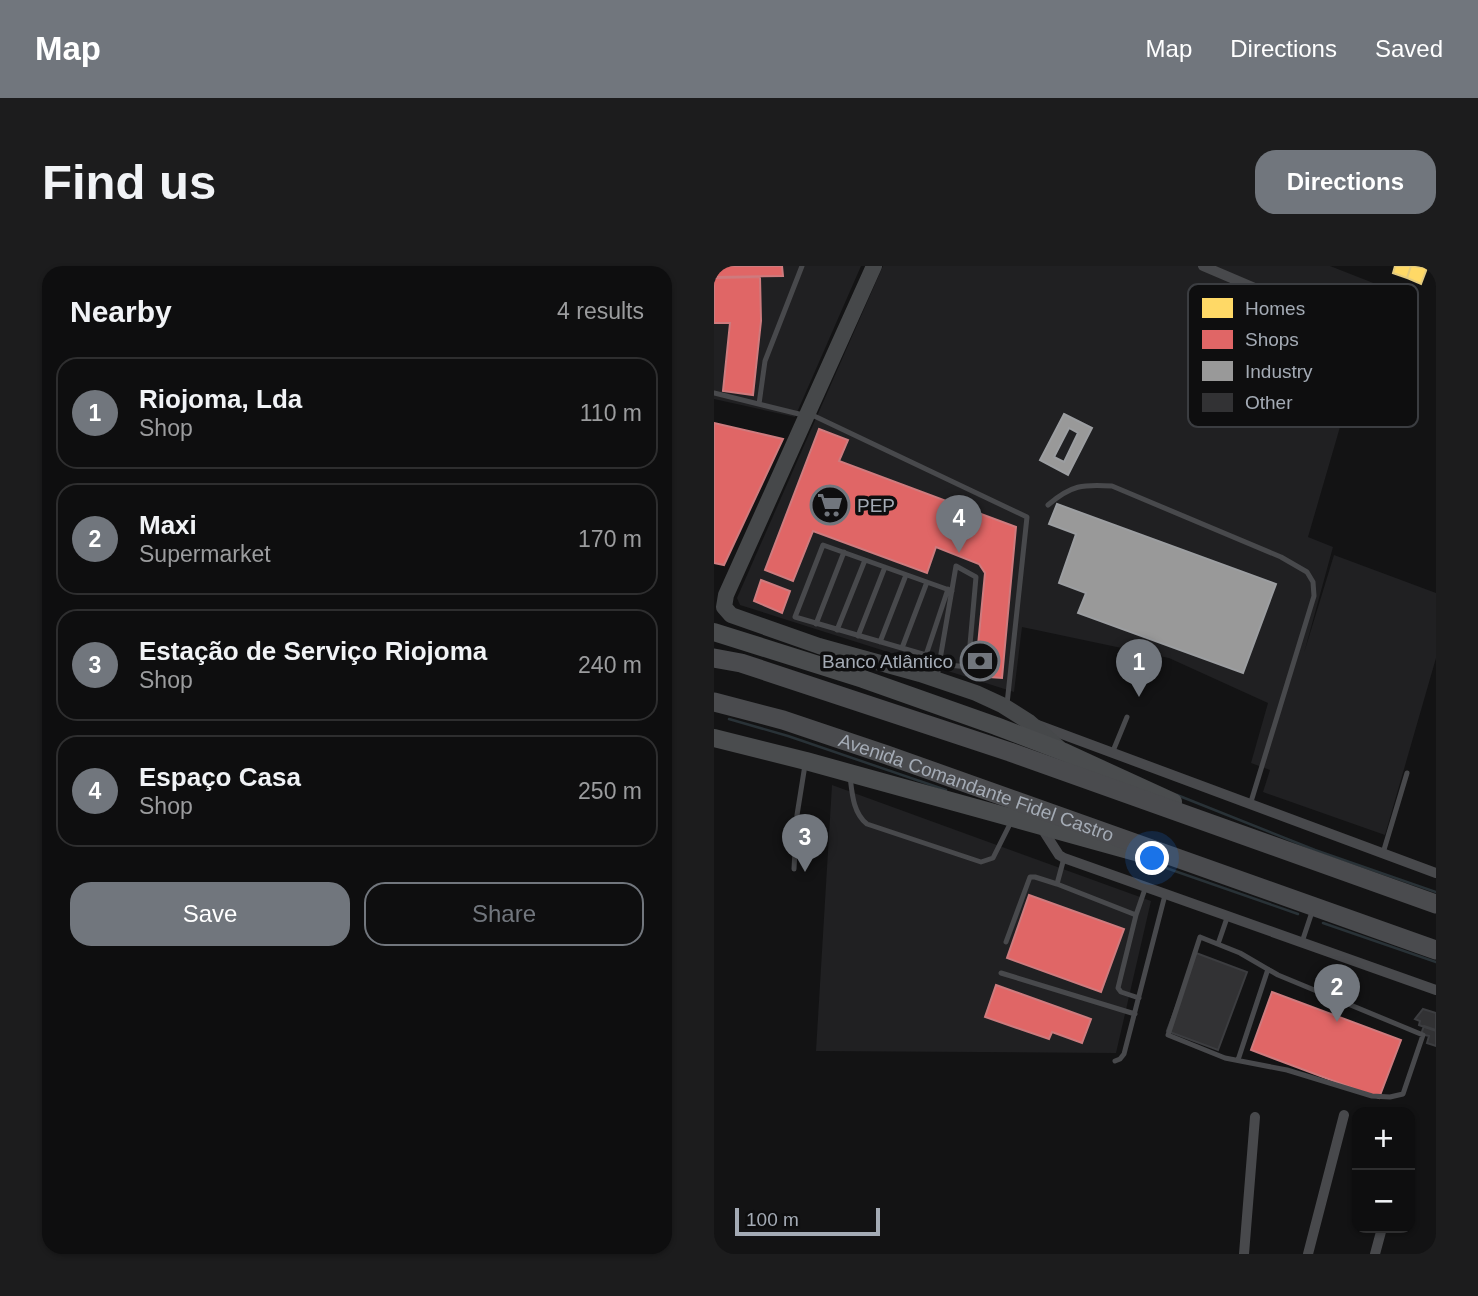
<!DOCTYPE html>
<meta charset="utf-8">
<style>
body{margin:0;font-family:Arial,sans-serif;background:#1c1c1d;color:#f1f3f6}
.controls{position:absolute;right:21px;bottom:21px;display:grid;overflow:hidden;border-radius:14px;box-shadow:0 2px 5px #0004}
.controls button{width:63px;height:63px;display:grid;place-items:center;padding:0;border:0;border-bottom:2px solid #2e2e2f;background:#0e0e0f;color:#f1f3f6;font:35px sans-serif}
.scale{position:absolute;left:21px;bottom:18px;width:145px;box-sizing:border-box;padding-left:7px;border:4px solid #a4abb5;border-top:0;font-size:19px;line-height:24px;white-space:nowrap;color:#a4abb5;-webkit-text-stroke:5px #0e0e0f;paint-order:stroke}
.you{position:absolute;left:439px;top:593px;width:24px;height:24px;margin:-18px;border:5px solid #fff;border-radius:50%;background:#1a73e8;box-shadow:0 0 0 10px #1a73e833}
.badge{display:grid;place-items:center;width:46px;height:46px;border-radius:50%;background:#71767d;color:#fff;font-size:23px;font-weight:700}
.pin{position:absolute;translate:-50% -58px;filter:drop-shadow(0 2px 4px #0008)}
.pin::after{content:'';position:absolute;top:37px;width:24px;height:21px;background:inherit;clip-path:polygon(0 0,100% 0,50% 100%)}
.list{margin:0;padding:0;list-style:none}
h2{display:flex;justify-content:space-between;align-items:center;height:91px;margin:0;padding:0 28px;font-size:30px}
h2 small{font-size:23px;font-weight:400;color:#9b9c9e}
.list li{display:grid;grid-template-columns:46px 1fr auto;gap:21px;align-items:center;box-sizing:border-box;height:112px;margin:0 14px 14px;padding:0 14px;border:2px solid #2e2e2f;border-radius:21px}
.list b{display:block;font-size:26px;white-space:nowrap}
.list p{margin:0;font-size:23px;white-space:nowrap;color:#9b9c9e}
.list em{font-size:23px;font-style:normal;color:#9b9c9e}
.actions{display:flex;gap:14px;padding:21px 28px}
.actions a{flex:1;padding:16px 0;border:2px solid #71767d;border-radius:21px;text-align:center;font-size:24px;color:#71767d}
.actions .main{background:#71767d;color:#fff}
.map{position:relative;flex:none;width:722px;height:988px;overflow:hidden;border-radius:21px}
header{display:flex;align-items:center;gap:42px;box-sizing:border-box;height:98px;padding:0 35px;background:#71767d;color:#fff}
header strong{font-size:33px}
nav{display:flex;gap:38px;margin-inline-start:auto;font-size:24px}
.intro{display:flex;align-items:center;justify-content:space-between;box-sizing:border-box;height:168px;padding:0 42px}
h1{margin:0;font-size:49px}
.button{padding:18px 32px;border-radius:21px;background:#71767d;color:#fff;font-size:24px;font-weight:700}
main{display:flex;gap:42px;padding:0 42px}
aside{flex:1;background:#0e0e0f;border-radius:21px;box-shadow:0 2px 5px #0004}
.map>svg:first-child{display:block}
.built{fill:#202022}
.homes{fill:#ffd966;stroke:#e4cb7e;stroke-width:2}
.shops{fill:#e06666;stroke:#ce7b7e;stroke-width:2}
.industry{fill:#999;stroke:#9c9ea1;stroke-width:2;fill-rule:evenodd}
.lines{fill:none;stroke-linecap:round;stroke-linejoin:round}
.stream{stroke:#293237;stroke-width:2.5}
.building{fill:#323234;stroke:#3c3d40;stroke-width:2}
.lane{stroke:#48494c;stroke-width:5}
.street{stroke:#48494c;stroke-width:10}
.secondary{stroke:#46484a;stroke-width:16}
.primary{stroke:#4a4c4e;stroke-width:18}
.highway{stroke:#4a4b4e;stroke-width:19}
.labels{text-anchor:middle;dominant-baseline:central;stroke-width:7;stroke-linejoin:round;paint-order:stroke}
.poi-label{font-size:19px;fill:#a4abb5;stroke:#0e0e0f;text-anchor:start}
.street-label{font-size:19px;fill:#a4abb5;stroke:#0e0e0f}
.key{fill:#0e0e0f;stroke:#3b3d41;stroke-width:2}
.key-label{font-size:19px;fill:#a4abb5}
</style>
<header>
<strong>Map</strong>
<nav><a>Map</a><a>Directions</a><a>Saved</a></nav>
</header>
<div class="intro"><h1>Find us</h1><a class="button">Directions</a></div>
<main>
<aside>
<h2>Nearby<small>4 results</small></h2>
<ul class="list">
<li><span class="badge">1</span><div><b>Riojoma, Lda</b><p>Shop</p></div><em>110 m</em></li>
<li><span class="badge">2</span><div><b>Maxi</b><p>Supermarket</p></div><em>170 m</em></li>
<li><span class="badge">3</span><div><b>Estação de Serviço Riojoma</b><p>Shop</p></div><em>240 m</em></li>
<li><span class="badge">4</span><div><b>Espaço Casa</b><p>Shop</p></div><em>250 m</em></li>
</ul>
<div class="actions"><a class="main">Save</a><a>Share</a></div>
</aside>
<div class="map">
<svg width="722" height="988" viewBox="0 0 722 988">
<rect width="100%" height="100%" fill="#131314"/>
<path class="built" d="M0 0H147L81 151 0 133Z
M169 0H616L667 20 594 271 619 281 590 387 620 289 722 327V392L671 569 549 526 556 504 537 497 554 437 455 392 308 361 300 426 26 339 23 332Z
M118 519 437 635 402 787 102 785Z"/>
<path class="homes" d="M681 0H697L693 12 679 7Z
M697 0 713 2 707 18 693 12Z"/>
<path class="shops" d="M0 0H68L69 10 0 11Z
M46 11 47 55 39 129 9 125 16 57H0V12Z
M0 157 69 173 10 299 0 297Z
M105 163 134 174 125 195 302 261 288 412 261 410 271 307 265 298 222 281 213 307 99 265 79 315 51 304Z
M47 314 76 325 68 347 40 335Z
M315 629 410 663 387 726 293 692Z
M282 719 377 753 368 777 338 766 335 773 271 751Z
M558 726 687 774 665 832 537 784Z"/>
<path class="industry" d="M350 148 378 162 354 209 326 194ZM355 162 364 167 350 196 340 191Z
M343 238 562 318 529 407 364 347 372 327 345 317 362 268 335 258Z"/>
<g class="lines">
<path class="stream" d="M15 453 74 470 232 524
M463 529 601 584 722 626
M432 595 584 648
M609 657 722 696"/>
</g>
<path class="building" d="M482 687 533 706 504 784 453 765Z
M709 743 722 747V765L705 759 706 755 701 753Z
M710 760 722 764V780L713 777 715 770 707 768Z"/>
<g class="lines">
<path class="lane" d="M0 127 89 149
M45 138 51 95 88 0
M96 148 313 251 293 438
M334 239C357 219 369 218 398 220L567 291 593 306 599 316 600 330 536 539
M102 358 130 286
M123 364 151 294
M144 370 171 301
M166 376 192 309
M188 382 213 316
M212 389 81 351 109 279 238 325
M225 398 254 401 262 311 242 300
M206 407 234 323
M223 411 242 300
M399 485 413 451
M136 510C138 527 139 547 153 558L267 596 279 592 298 554
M669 587 693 507
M80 603 83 549 91 499
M343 618 422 649 432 620
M422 649 404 722 407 726 425 732
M486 671 526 687 564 709 709 769 689 828 676 831 658 830 573 804 511 792 454 769Z
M292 676 316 611H321L343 618 350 592
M588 676 598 646
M504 678 514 649
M287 707 421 748
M524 794 554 703
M401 795 406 793 410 788 451 629"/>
<path class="street" d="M489 0 611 52
M321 458 722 607
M327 561 345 589 350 592 722 724
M530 988 541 851
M594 988 630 849
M661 988 668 962"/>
<path class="secondary" d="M160 0 12 329 10 341 17 349 105 380 206 408 262 427 288 439 315 456 345 482"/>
<path class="primary" d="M0 366 149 413 282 460 350 486 459 536
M0 472 92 495 429 588"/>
<g class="highway">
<path d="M0 392 27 397 296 486 722 638"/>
<path id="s1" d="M0 436 69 454 173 489 722 684"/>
</g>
</g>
<defs>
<symbol id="supermarket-ring" viewBox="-11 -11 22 22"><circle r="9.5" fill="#0e0e0f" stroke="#71767d" stroke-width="1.5"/><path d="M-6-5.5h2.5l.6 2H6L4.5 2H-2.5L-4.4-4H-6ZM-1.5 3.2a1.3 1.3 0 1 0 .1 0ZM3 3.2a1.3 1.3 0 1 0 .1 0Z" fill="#71767d"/></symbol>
<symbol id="bank-ring" viewBox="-11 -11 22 22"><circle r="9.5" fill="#0e0e0f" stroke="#71767d" stroke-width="1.5"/><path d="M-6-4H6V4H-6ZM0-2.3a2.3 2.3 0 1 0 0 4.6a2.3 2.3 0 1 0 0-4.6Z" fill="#71767d"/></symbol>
</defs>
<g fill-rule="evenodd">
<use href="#supermarket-ring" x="94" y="217" width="44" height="44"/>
<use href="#bank-ring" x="244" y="373" width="44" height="44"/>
</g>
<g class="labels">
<g class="poi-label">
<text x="143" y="239">PEP</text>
<text x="239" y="395" text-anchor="end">Banco Atlântico</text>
</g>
<g class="street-label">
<text stroke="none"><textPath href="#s1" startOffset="276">Avenida Comandante Fidel Castro</textPath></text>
</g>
</g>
<rect x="474" y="18" width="230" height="143" rx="10" class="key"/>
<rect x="488" y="32" width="31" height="20" fill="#ffd966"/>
<rect x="488" y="64" width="31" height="19" fill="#e06666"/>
<rect x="488" y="95" width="31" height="20" fill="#999"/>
<rect x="488" y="127" width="31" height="19" fill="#323234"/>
<g class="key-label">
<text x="531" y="49">Homes</text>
<text x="531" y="80">Shops</text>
<text x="531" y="112">Industry</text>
<text x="531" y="143">Other</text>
</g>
</svg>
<div class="controls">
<button>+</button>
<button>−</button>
</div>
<div class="scale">100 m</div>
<div class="you"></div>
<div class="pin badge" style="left:425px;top:431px">1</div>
<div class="pin badge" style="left:623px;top:756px">2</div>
<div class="pin badge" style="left:91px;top:606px">3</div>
<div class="pin badge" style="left:245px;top:287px">4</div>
</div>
</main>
